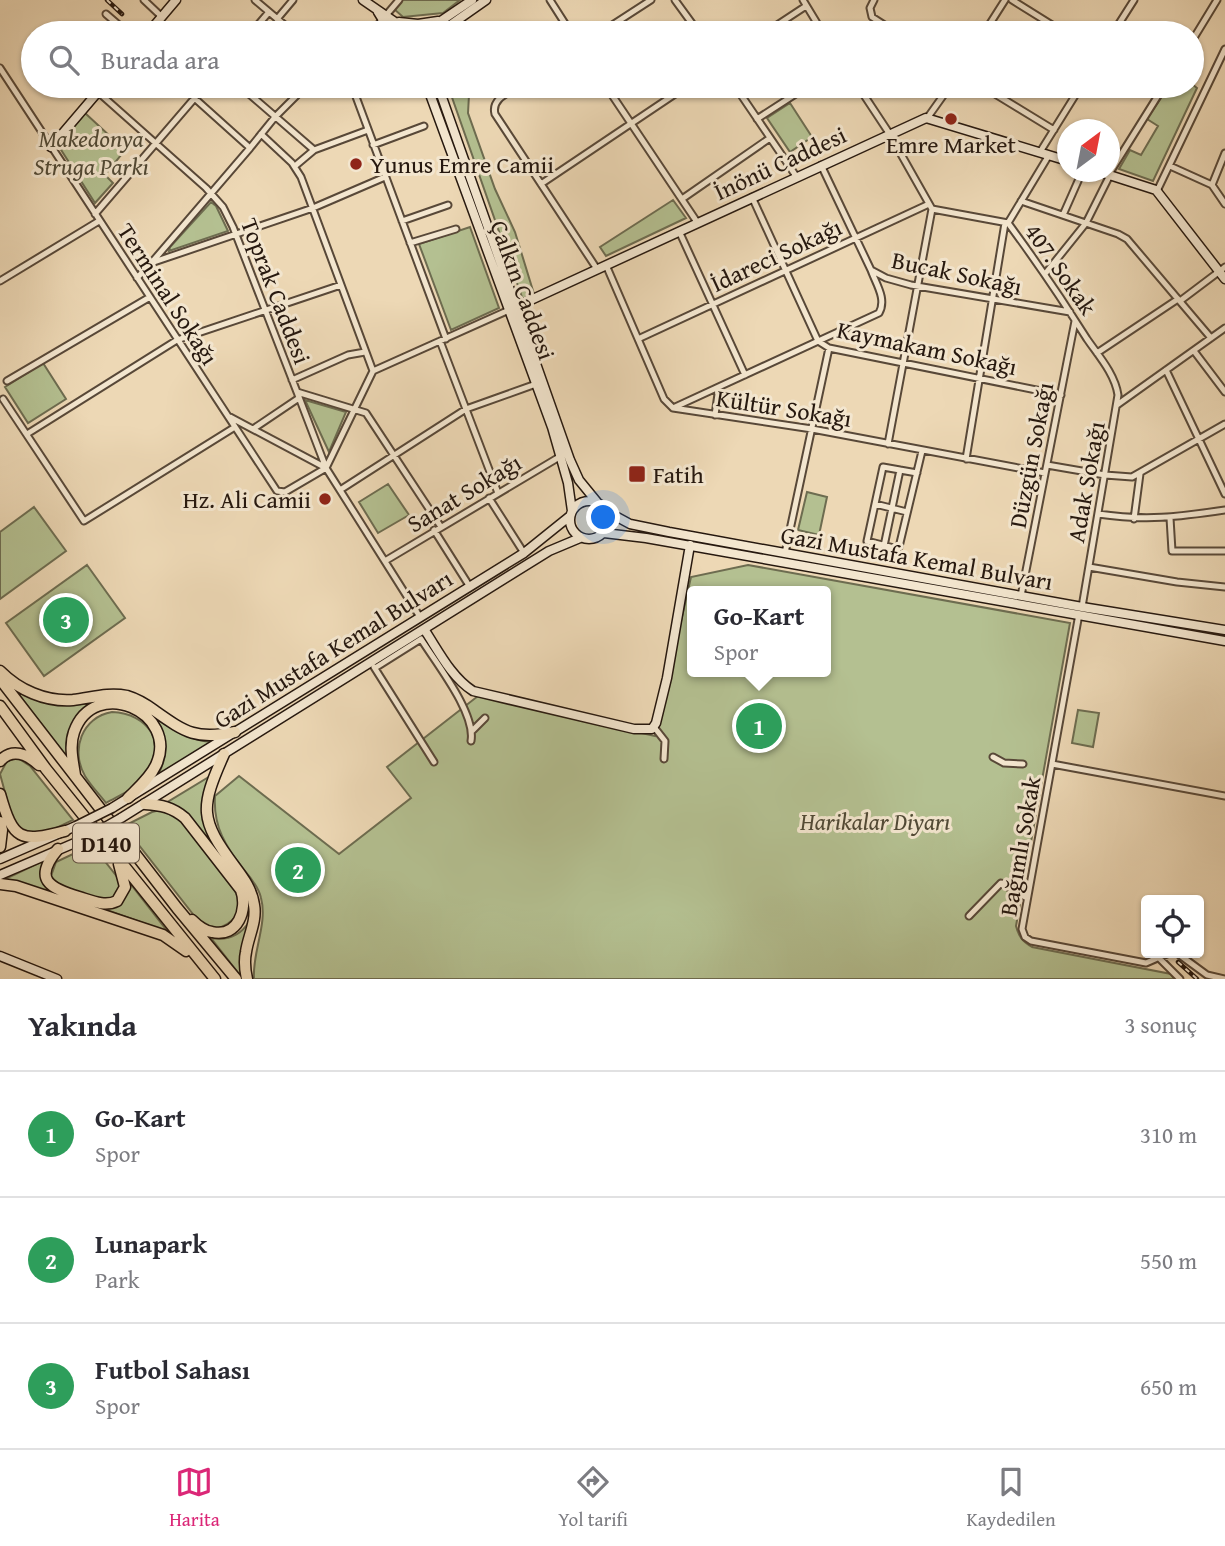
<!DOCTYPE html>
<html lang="tr">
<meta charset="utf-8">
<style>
body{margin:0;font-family:"Gentium Book Plus",serif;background:#f2f2f3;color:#2b2b33}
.controls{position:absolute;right:21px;bottom:21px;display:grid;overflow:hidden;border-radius:7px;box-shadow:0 2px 5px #0004}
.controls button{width:63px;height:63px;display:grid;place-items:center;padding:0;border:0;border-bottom:2px solid #e1e1e2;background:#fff;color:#2b2b33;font:35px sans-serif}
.compass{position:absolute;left:1057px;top:119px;width:63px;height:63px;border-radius:50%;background:#fff;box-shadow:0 2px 5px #0004;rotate:32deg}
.you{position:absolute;left:604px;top:518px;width:24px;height:24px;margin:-18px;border:5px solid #fff;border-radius:50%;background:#1a73e8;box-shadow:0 0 0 10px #1a73e833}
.badge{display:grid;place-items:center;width:46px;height:46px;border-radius:50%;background:#db2777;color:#fff;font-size:23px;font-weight:700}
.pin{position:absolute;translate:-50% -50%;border:4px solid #fff;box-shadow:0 2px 7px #0006}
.popup{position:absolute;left:687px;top:586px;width:144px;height:91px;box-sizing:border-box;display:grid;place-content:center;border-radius:7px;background:#fff;filter:drop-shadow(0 2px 5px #0005);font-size:23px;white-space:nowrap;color:#7c7c81}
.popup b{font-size:26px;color:#2b2b33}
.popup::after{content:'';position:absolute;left:50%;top:100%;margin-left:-14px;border:14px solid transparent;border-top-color:#fff}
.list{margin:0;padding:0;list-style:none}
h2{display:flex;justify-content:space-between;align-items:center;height:91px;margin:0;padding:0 28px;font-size:30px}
h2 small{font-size:23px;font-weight:400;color:#7c7c81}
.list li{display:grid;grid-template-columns:46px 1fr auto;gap:21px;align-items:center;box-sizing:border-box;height:126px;padding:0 28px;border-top:2px solid #e1e1e2}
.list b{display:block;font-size:26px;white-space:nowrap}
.list p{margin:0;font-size:23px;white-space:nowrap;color:#7c7c81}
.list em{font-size:23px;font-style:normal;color:#7c7c81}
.icon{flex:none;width:38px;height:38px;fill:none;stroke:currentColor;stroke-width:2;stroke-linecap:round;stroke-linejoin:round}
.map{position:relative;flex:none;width:1225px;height:979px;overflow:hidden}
.search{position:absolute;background:#fff;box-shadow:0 2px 5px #0004;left:21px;right:21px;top:21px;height:77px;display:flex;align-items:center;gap:18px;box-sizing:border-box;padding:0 24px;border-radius:38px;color:#7c7c81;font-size:26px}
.sheet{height:469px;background:#fff}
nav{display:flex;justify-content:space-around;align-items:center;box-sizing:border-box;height:98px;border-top:2px solid #e1e1e2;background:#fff;font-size:19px;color:#7c7c81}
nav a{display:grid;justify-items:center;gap:4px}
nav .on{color:#db2777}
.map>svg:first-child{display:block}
.green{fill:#b4c091;stroke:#6d6c50;stroke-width:2;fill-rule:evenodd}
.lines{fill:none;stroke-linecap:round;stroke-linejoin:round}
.street-casing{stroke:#584838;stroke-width:9}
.secondary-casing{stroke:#26180f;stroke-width:11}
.highway-casing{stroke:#26180f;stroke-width:13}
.street{stroke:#f3e6cf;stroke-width:5}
.secondary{stroke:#f3e6cf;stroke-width:8}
.highway{stroke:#edd8b5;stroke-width:10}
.rail-casing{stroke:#26180f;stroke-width:4.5}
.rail{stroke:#f3e6cf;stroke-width:2;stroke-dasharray:5;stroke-linecap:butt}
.secondary-bridge-casing{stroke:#26180f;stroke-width:11;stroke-linecap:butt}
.secondary-bridge{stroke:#f3e6cf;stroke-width:8}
.poi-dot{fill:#8f2418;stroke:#f3e6cf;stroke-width:2.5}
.labels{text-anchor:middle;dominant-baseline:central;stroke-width:6;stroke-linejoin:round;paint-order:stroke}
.shield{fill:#f3e6cf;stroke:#645649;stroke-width:2}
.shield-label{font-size:23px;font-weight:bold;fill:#26180f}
.park-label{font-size:24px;font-style:italic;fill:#514a36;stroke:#f3e6cf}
.poi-label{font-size:24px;fill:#26180f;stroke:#f3e6cf;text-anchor:start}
.street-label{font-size:24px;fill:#26180f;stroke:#f3e6cf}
</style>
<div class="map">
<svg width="1225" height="979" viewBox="0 0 1225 979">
<rect width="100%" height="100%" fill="#edd8b5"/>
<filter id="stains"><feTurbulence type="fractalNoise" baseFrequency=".00286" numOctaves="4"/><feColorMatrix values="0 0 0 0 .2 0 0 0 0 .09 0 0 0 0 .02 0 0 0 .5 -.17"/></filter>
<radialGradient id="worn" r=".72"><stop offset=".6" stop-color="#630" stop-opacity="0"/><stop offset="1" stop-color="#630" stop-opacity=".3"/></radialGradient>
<path class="green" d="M402 0H460L443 13 403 17 394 9Z
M1192 84 1197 88 1153 181 1119 169 1130 150 1141 155 1158 126 1147 119 1169 86Z
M448 86H477L469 95 468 113 495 189 515 232 534 294 523 300Z
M790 103 812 137 790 152 767 118Z
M85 113 125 150 105 175 113 183 95 203 58 145Z
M673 200 686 218 606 256 600 247Z
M211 202 216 206 228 231 169 251 170 247Z
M470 227 499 308 451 330 419 244Z
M43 363 66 399 28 423 5 387Z
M305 400 346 412 329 452Z
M388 484 409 515 378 533 359 502Z
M807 492 827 497 819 535 798 530Z
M34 507 66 551 0 599V532Z
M87 565 125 618 44 676 6 623Z
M748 565 1070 623 1016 926C1019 937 1022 941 1032 947L1171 974 1174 979H254C252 952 268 924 261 898 259 888 251 878 244 870 226 847 213 827 215 796L239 776 339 854 411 798 387 767 478 696 655 736 691 577ZM692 591H826V672H692Z
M16 691C55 709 73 706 115 700L81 718 70 761Z
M143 710C165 724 186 741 213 742L157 777C173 747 166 731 143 710Z
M1078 710 1099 713 1093 747 1072 743Z
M112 712C148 713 170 745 146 776 136 789 120 795 106 803 99 794 91 786 85 776 70 750 82 717 112 712Z
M18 758 30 766 73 820 44 834 25 832 13 822 0 774 7 761Z
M212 775 203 817 214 846 187 813 166 803Z
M160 810 179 818 235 891C246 910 234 924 215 929L196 918 124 826 152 812Z
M92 845 118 878 120 888 112 899 105 900C88 895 61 892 51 876L56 862Z
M43 861C39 876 45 885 56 894L3 880Z
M129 882 168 932 90 904 107 907 128 888Z
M249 922 243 979 211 938C228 941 240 936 249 922Z"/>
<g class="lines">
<defs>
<path id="street" d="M144 0 162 17
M255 0 294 33
M550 0 571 33
M675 0 699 33
M803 0 823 33
M874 0 870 8 872 17 897 33
M1012 0 1065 33
M106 14 128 33
M277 19 293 0
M251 33 269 12
M371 33 399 0
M600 33 651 0
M765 33 806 6
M984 33 1005 0
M1113 33 1134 0
M1192 41 1217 0
M0 68 277 491 285 492 326 468
M181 86 250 148 275 117 306 86
M240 86 314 150 368 130
M352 86 446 339
M519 86C508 93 491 99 495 114L597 269
M606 86 697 222
M735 86 796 176
M858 86 889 133 932 209 888 444
M982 86 1054 130
M1149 86 1160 92
M98 92 206 188 223 207 233 227 297 392 366 413 441 527
M928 117 950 86
M757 119 808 86
M261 134 292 163 301 177 373 371 326 468
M373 145 424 126
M1040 152 1081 86
M1049 155 1008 223C1036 261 1062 299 1087 339 1098 355 1115 374 1118 395L1082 607
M821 165 871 270 886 278 911 285 1070 312
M295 166 314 150
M1170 166 1212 185 1225 204
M1109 174 1164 86
M541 184 687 86
M1212 185 1225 153
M1157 191 1225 49
M752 197 818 341 829 348 1061 395
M682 199 770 138
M1021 201 1118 234 1127 239 1211 338
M932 209 1008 223
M95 214 205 86
M1063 215 1082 172
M402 221 448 205
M679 231 745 375
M410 243 456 229
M153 261 250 148
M606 265 664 399 673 408 812 429 1045 473
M1045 274 1086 223 1110 175
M137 278 151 263 313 208 385 177
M0 281 99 221
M1180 301 1225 267
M638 339 929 204
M440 341 498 493
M1194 351 1225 392
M1097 353 1178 299
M1166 370 1225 494
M373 371 509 310
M292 380 348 355 365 352
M7 381 150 297
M297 392 326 468 420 617
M3 399 84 521 235 427
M1117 405 1225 328
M673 408 879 313C887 299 876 284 871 270
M715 415 719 387
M230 417 326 468
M253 429 299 398
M27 434 177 340 341 285
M966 459 1005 223
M1047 465 1105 475 1132 477 1225 424
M917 473 883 467 867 541 894 548 899 547 922 451
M340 490 466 409 536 384
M489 498 524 553
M875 504 907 512
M1098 514C1146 521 1178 517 1225 510
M1170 518 1172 551H1225
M1134 519 1140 474
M434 530 470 587
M884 546 900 470
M785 553 829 348
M385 561 561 456
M1089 567 1177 582 1225 587
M1021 596 1075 321
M1079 614 1022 929 1025 937 1031 941 1146 963 1169 953
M374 667 434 762
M375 668 421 639C436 663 476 713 471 741
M654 727 665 741 664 759
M472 731 485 718
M993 757 1004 763 1023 764
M1052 764 1225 796
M969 916 1001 883 1027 898
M1177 953 1207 975 1225 979
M1158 957 1180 979"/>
<path id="secondary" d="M363 0 411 33
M378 12 386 25 395 33
M399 22 418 24 438 21
M148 33 176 0
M423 33 472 0
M439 33 486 0
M427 86 552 427 568 483 572 511
M438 86 570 460 579 480 597 502
M51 147 103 86
M1100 172 1156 190 1225 279
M509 310 926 118 1068 161
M570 520a19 19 0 1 1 38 0a19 19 0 1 1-38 0Z
M606 511 630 524 669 532 1082 607 1225 630
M604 533 646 538 1225 641
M424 629C438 650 451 677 473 691L634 729H652L656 723 667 678 690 545
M112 808 524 553 570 516
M121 818 549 551 580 538
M0 859 76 826
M0 875 84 839
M0 956 57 979"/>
<path id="highway" d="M0 671C19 690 45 702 73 700 91 698 108 692 127 696 137 699 147 705 155 711 186 733 197 740 235 732
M0 679 177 908 236 979
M0 706 46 769 215 979
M224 754C200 808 199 819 235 867 244 879 252 890 254 905 257 921 248 937 246 952 244 961 245 970 247 979
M0 761C12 748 27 754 39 765
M75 775C73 762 69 746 74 732 94 675 180 712 156 765 150 778 138 788 128 798
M0 794C13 840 20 843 65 831
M145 804C161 805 172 807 185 818L241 890C248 909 238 938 212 932 204 931 197 925 192 920
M0 822 2 830 0 847
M58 849C32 880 50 888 79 897 92 901 105 907 117 901L125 887 119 864
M0 884 16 886 163 935 186 951"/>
</defs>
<use href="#street" class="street-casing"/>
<use href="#secondary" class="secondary-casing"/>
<use href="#highway" class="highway-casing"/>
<use href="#street" class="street"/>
<use href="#secondary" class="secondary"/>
<use href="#highway" class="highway"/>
<defs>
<path id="rail" d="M107 0 122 14
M1178 962 1197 979"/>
</defs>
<use href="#rail" class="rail-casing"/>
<use href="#rail" class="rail"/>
<defs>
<path id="secondary-bridge" d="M76 826 112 808
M84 839 121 818"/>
</defs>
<use href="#secondary-bridge" class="secondary-bridge-casing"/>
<use href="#secondary-bridge" class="secondary-bridge"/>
</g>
<g class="poi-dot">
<circle cx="951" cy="119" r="7"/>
<circle cx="356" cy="164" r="7"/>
<rect x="628" y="465" width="18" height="18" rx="3.5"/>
<circle cx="325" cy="499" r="7"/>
</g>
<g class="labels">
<rect class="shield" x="73" y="823.5" width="66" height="39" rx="5"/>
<g class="shield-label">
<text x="106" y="843">D140</text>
</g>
<g class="park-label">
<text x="91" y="138">Makedonya<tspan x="91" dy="28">Struga Parkı</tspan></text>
<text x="875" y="821">Harikalar Diyarı</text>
</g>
<g class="poi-label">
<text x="951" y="144" text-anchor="middle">Emre Market</text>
<text x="370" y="164">Yunus Emre Camii</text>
<text x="653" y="474">Fatih</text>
<text x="311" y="499" text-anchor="end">Hz. Ali Camii</text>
</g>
<g class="street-label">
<text transform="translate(780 163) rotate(-25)">İnönü Caddesi</text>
<text transform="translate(776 255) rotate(-25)">İdareci Sokağı</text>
<text transform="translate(1061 269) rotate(55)">407. Sokak</text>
<text transform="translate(957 273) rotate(12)">Bucak Sokağı</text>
<text transform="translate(523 290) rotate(70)">Çalkın Caddesi</text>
<text transform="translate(276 291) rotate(69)">Toprak Caddesi</text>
<text transform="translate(168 294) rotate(57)">Terminal Sokağı</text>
<text transform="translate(927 348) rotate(12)">Kaymakam Sokağı</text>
<text transform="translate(784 408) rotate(9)">Kültür Sokağı</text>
<text transform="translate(1031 455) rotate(-79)">Düzgün Sokağı</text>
<text transform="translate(1086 482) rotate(-80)">Adak Sokağı</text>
<text transform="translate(464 493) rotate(-31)">Sanat Sokağı</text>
<text transform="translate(917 558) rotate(10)">Gazi Mustafa Kemal Bulvarı</text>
<text transform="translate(333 649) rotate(-32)">Gazi Mustafa Kemal Bulvarı</text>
<text transform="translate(1020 846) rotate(-80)">Bağımlı Sokak</text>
</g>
</g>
<rect width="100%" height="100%" filter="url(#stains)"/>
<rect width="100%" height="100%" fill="url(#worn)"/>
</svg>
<div class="controls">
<button><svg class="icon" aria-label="locate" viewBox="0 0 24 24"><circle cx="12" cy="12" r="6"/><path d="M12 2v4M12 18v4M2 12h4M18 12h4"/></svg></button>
</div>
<svg class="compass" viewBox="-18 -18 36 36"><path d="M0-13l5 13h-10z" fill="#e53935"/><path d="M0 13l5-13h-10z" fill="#7c7c81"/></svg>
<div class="you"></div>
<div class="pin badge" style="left:759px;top:726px;background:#2e9e5b">1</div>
<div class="popup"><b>Go-Kart</b>Spor</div>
<div class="pin badge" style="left:298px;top:870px;background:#2e9e5b">2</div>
<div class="pin badge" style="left:66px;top:620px;background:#2e9e5b">3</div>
<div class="search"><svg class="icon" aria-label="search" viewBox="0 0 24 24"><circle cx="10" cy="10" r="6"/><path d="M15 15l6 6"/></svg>Burada ara</div>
</div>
<section class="sheet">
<h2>Yakında<small>3 sonuç</small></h2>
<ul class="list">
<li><span class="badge" style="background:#2e9e5b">1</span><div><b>Go-Kart</b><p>Spor</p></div><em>310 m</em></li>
<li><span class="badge" style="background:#2e9e5b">2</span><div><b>Lunapark</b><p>Park</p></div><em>550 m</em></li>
<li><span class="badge" style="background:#2e9e5b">3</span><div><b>Futbol Sahası</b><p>Spor</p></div><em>650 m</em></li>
</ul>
</section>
<nav>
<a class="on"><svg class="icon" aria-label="map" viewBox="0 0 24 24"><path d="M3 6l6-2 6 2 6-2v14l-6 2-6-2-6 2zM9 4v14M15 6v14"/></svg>Harita</a>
<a><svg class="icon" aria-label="directions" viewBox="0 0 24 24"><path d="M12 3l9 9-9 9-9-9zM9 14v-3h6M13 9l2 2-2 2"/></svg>Yol tarifi</a>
<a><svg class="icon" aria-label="saved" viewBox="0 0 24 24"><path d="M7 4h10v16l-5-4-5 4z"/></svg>Kaydedilen</a>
</nav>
